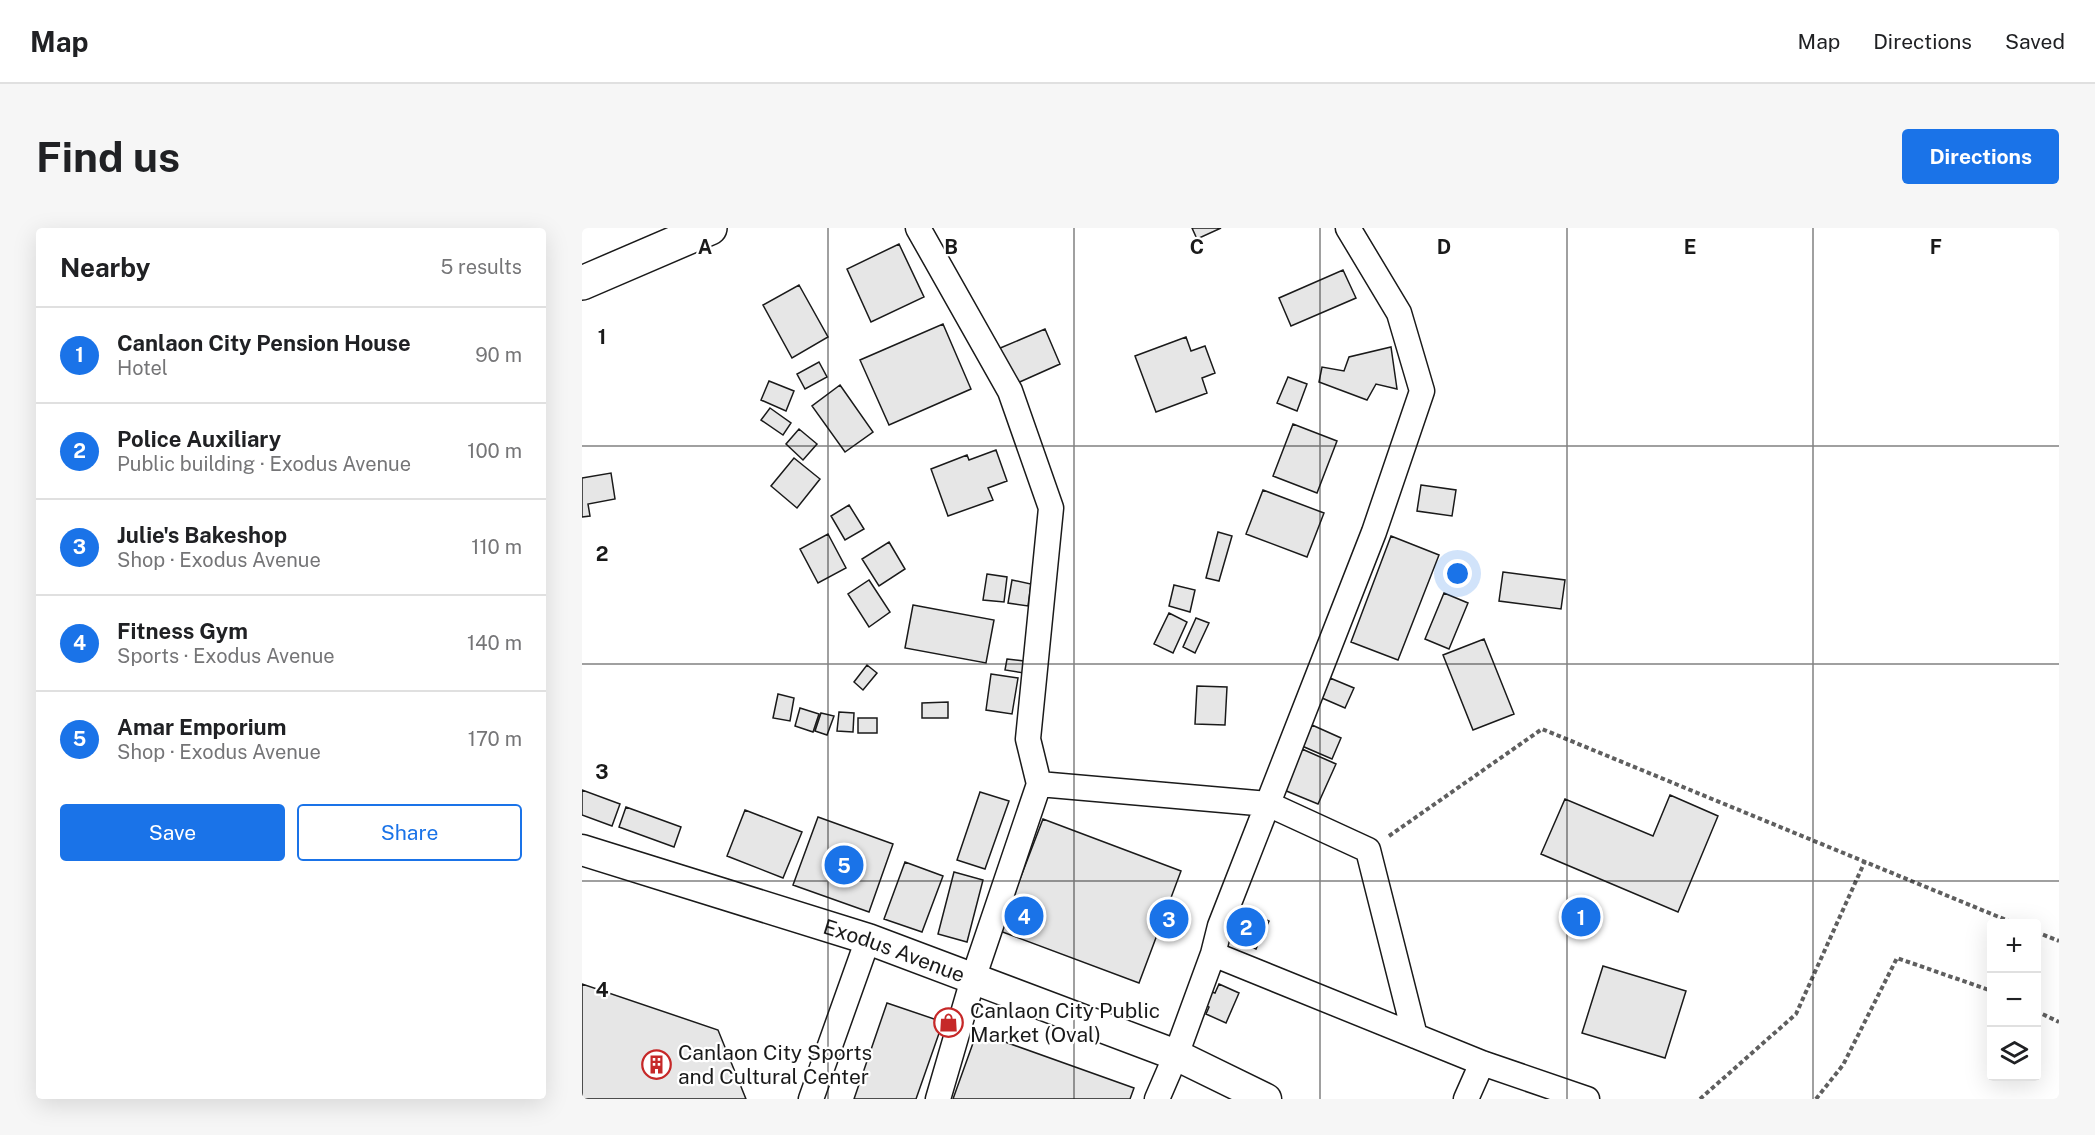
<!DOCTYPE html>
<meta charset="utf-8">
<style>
body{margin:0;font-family:"Public Sans",sans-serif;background:#f6f6f6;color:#202124}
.controls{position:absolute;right:18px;bottom:18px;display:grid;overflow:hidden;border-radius:6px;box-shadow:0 6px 24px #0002}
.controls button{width:54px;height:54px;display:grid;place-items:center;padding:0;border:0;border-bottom:2px solid #e0e0e0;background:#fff;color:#202124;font:30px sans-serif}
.you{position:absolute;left:876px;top:346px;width:21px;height:21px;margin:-15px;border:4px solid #fff;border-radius:50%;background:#1a73e8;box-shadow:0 0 0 9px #1a73e833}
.badge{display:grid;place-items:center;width:39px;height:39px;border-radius:50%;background:#1a73e8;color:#fff;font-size:20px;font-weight:700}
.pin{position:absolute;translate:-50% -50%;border:3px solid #fff;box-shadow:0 2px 6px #0006}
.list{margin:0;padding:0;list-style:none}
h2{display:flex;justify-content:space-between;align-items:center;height:78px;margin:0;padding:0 24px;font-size:26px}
h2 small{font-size:20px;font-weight:400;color:#757577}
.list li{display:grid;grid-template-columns:39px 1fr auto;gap:18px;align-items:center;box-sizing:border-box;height:96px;padding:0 24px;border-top:2px solid #e0e0e0}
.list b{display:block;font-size:22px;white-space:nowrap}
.list p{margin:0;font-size:20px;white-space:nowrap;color:#757577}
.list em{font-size:20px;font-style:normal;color:#757577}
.actions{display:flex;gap:12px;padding:18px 24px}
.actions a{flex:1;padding:14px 0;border:2px solid #1a73e8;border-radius:6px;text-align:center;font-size:21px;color:#1a73e8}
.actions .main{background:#1a73e8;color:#fff}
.icon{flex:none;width:33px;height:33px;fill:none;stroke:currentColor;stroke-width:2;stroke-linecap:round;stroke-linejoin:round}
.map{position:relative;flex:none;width:1477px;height:871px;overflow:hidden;border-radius:6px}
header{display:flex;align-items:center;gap:36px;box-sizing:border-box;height:84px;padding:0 30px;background:#fff;border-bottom:2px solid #e0e0e0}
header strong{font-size:28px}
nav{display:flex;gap:33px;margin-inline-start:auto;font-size:21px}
.intro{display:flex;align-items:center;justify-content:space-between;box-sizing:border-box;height:144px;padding:0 36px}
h1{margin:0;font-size:42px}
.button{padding:15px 27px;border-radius:6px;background:#1a73e8;color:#fff;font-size:21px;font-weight:700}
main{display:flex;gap:36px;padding:0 36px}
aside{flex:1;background:#fff;border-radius:6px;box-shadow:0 6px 24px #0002}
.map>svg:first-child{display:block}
.building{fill:#e6e6e6;stroke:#1a1a1a;stroke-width:1.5}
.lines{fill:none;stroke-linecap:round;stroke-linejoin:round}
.minor-casing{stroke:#1a1a1a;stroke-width:27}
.tertiary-casing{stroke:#1a1a1a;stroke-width:33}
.primary-casing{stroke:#1a1a1a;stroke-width:36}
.path{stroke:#5f5f5f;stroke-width:4;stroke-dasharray:4.5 3;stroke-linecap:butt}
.minor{stroke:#fff;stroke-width:24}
.tertiary{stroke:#fff;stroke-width:30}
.primary{stroke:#fff;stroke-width:33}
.grid{fill:none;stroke:#1a1a1a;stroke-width:1.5;stroke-opacity:0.55}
.labels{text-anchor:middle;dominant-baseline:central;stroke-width:4.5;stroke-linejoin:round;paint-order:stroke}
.street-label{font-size:21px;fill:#1a1a1a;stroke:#fff}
.poi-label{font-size:21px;fill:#1a1a1a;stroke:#fff;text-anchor:start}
.grid-label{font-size:20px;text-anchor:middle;font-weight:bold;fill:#1a1a1a;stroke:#fff;stroke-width:4.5;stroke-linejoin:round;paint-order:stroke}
</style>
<header>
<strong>Map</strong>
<nav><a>Map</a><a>Directions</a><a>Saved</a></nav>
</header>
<div class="intro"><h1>Find us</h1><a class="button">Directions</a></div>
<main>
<aside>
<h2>Nearby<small>5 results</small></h2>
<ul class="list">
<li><span class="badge">1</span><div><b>Canlaon City Pension House</b><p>Hotel</p></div><em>90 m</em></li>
<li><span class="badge">2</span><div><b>Police Auxiliary</b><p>Public building · Exodus Avenue</p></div><em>100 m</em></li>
<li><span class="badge">3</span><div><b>Julie's Bakeshop</b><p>Shop · Exodus Avenue</p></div><em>110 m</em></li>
<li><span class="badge">4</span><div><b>Fitness Gym</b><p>Sports · Exodus Avenue</p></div><em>140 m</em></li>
<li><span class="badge">5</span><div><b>Amar Emporium</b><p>Shop · Exodus Avenue</p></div><em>170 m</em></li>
</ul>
<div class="actions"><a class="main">Save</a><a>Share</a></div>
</aside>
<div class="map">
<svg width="1477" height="871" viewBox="0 0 1477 871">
<rect width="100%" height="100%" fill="#fff"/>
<path class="building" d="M610 0H639L615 11Z
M317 16 342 69 289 94 265 41Z
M761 42 774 70 709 98 697 70Z
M217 57 246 109 210 130 181 77Z
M361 96 389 161 307 197 278 132Z
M463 101 478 136 431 157 416 121Z
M604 109 609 123 623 118 633 145 620 150 625 165 574 184 553 128Z
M809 119 815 161 794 156 785 172 737 154 740 139 762 143 767 129Z
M237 134 245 149 223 161 215 146Z
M706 149 725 156 715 183 695 175Z
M187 153 212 163 204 183 179 172Z
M258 157 291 204 263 224 230 178Z
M188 180 209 195 201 207 179 192Z
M711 196 755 213 735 265 691 248Z
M217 201 235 216 221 232 204 216Z
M414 222 425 253 406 260 411 272 366 288 349 241 385 227 387 232Z
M212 230 238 251 215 280 189 258Z
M29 245 33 271 6 276 8 288 0 289V250Z
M839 257 874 262 870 288 835 283Z
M681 262 742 285 725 329 664 306Z
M267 277 282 301 263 312 249 288Z
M636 304 650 308 637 353 624 350Z
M246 306 264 340 236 355 218 321Z
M809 308 857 327 816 432 769 414Z
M307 314 323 341 297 358 280 331Z
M921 344 983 352 979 381 917 373Z
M405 346 425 349 422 374 401 372Z
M287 352 308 384 287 399 266 366Z
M430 352 449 356 446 378 426 375Z
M592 357 613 362 608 384 587 378Z
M862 365 886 375 867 421 843 411Z
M331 377 412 392 404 435 323 420Z
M587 385 605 394 591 425 572 416Z
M614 390 627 395 613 425 601 419Z
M902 411 932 486 891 502 861 427Z
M425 431 450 434 448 446 423 442Z
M285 437 295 445 281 462 272 454Z
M409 446 436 450 430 486 404 482Z
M748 450 772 460 763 480 740 470Z
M615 458 645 459 643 497 613 496Z
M196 466 212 470 208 493 191 490Z
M366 474V490H340V475Z
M218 480 237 486 231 504 213 498Z
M257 484 272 485 271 504 255 503Z
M239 485 252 488 245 507 233 503Z
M276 490H295V505H276Z
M730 497 759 510 750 531 720 518Z
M720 521 754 536 736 576 702 562Z
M0 562 38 576 30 598 0 587Z
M398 564 427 573 403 641 375 632Z
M1088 567 1136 588 1096 684 959 626 983 571 1071 608Z
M44 579 99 599 92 619 37 599Z
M163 582 220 604 201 650 145 628Z
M236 589 311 616 287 684 211 657Z
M461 591 599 643 557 755 418 703Z
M323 634 361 648 340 704 302 691Z
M372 644 401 652 385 714 356 706Z
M655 678 687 693 674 721 642 706Z
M1021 738 1104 763 1083 830 1000 805Z
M0 756 136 802 164 871H0Z
M637 756 657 765 644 795 624 786 627 779 619 775 624 762 633 765Z
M305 775 361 794 334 871H272Z
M395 804 552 860 548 871H371Z"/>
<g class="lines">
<defs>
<path id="minor" d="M336 0 428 163 469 280 446 511 457 556
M631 726 900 835 1005 871
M229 871 286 711
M356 871 391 751 457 556 686 576 786 622 833 808
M575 871 594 827 631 726 638 698 792 304 840 163 817 85 766 0
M884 871 900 835"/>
<g id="tertiary">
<path id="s1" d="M0 622 286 711 594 827 684 871"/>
</g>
<path id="primary" d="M0 55 128 0"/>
</defs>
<use href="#minor" class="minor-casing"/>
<use href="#tertiary" class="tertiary-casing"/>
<use href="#primary" class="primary-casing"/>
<path class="path" d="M807 608 960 501 1434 696
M1454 704 1477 713
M1454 783 1477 794
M1118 871 1214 786 1283 633
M1234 871 1261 837 1315 730 1410 763"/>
<use href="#minor" class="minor"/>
<use href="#tertiary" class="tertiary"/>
<use href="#primary" class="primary"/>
</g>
<path class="grid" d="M246 0V871M492 0V871M738 0V871M985 0V871M1231 0V871M0 218H1477M0 436H1477M0 653H1477"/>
<defs>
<symbol id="shop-ring" viewBox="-11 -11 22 22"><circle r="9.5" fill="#fff" stroke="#c62828" stroke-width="1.5"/><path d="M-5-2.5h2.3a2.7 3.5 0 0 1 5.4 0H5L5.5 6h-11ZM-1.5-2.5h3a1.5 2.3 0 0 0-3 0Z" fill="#c62828"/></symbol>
<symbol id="building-ring" viewBox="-11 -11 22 22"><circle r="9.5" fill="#fff" stroke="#c62828" stroke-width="1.5"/><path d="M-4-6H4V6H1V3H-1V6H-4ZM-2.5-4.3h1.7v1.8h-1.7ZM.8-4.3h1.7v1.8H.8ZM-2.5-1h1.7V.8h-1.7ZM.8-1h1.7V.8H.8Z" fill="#c62828"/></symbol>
</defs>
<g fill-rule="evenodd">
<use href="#shop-ring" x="350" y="778" width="33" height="33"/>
<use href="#building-ring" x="58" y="820" width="33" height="33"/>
</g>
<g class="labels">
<g class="street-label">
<text stroke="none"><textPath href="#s1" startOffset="328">Exodus Avenue</textPath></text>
</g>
<g class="poi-label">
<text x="388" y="782">Canlaon City Public<tspan x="388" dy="24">Market (Oval)</tspan></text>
<text x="96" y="824">Canlaon City Sports<tspan x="96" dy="24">and Cultural Center</tspan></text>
</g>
</g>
<g class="grid-label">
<text x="123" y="26">A</text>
<text x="369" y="26">B</text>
<text x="615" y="26">C</text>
<text x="862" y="26">D</text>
<text x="1108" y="26">E</text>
<text x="1354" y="26">F</text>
<text x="20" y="116">1</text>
<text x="20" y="333">2</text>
<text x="20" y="551">3</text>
<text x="20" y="769">4</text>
</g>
</svg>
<div class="controls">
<button>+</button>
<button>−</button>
<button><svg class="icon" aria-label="layers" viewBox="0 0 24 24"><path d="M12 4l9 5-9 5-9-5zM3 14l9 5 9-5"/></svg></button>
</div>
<div class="you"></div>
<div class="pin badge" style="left:999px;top:689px">1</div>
<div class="pin badge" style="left:664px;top:699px">2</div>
<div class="pin badge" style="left:587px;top:691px">3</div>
<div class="pin badge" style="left:442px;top:688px">4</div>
<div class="pin badge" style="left:262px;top:637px">5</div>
</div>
</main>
